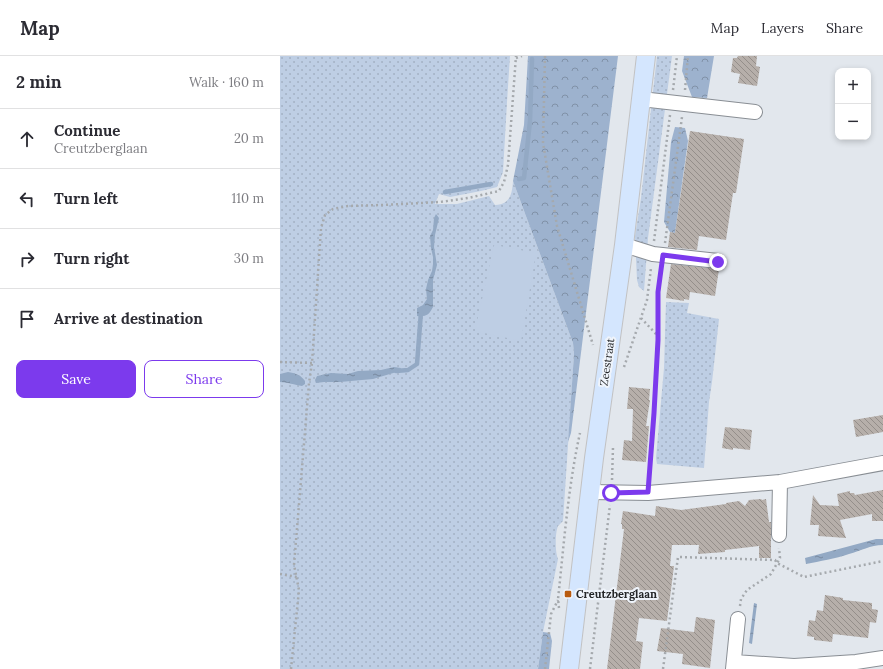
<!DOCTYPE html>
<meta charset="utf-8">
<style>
body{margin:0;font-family:Lora,serif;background:#f2f2f3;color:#2b2b33}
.controls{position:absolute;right:12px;top:12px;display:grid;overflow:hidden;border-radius:8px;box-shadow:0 2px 6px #0003}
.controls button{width:36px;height:36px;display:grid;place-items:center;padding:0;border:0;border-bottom:1px solid #e1e1e2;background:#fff;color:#2b2b33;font:20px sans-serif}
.stop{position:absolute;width:12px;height:12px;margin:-9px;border:3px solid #7c3aed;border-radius:50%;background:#fff}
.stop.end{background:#7c3aed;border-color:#fff;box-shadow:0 1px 4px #0008}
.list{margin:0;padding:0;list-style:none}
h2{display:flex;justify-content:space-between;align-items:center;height:52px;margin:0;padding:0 16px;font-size:17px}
h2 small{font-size:13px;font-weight:400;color:#7c7c81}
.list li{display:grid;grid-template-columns:26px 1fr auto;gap:12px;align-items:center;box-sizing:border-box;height:60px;padding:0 16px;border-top:1px solid #e1e1e2}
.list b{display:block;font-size:15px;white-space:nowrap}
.list p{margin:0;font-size:13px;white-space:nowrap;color:#7c7c81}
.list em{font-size:13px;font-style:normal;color:#7c7c81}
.actions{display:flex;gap:8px;padding:12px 16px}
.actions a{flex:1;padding:9px 0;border:1px solid #7c3aed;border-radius:8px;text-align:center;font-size:14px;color:#7c3aed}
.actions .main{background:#7c3aed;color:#fff}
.icon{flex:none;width:22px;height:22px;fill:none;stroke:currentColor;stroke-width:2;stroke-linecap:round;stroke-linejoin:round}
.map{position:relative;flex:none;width:603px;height:613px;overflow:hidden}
header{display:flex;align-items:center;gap:24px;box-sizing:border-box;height:56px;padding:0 20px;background:#fff;border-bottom:1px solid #e1e1e2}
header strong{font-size:19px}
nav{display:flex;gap:22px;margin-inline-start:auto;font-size:14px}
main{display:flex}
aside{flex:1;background:#fff}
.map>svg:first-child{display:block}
.grass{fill:url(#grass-dots)}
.forest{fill:url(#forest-crowns)}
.pitch{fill:#becee4}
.water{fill:url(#water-ripples)}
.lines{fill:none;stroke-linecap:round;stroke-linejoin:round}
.stream{stroke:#93a9c4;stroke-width:4.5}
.building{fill:url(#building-back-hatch)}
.minor-casing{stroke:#898e94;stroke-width:16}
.major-casing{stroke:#c2c2c3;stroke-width:20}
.path{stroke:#a5a9ad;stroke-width:2.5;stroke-dasharray:2 3;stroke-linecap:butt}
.minor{stroke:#fff;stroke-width:14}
.major{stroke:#d4e6fe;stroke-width:18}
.route{stroke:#7c3aed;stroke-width:5}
.poi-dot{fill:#b95b0f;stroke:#eff4fb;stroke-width:1.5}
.labels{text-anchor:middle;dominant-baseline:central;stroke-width:4;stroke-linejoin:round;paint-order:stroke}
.street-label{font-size:11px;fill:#242628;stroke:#eff4fb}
.poi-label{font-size:11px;font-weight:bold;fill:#242628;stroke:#eff4fb;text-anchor:start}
</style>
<header>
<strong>Map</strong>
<nav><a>Map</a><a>Layers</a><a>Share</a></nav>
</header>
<main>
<aside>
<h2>2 min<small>Walk · 160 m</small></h2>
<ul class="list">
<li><svg class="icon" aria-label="ahead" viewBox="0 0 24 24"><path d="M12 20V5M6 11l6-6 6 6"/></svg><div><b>Continue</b><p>Creutzberglaan</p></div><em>20 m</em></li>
<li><svg class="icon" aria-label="left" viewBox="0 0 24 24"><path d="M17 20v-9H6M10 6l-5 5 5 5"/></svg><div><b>Turn left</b></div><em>110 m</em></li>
<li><svg class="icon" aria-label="right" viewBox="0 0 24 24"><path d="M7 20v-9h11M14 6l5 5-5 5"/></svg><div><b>Turn right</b></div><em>30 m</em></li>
<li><svg class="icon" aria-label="arrive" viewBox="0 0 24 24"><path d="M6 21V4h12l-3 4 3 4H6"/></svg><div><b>Arrive at destination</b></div></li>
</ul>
<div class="actions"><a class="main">Save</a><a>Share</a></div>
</aside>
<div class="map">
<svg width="603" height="613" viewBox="0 0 603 613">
<defs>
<pattern id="grass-dots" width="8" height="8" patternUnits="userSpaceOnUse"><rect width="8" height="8" fill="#becee4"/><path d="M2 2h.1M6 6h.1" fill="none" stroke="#a3b1c4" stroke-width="1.8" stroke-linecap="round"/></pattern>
<pattern id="forest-crowns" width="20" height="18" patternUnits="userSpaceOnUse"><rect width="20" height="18" fill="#9db2ce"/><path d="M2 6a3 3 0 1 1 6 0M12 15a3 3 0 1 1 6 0" fill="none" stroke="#8091a7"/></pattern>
<pattern id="water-ripples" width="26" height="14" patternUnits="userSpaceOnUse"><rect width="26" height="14" fill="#93a9c4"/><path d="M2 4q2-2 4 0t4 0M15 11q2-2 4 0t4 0" fill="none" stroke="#78899f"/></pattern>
<pattern id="building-back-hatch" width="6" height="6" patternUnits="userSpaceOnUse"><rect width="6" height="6" fill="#b6afaa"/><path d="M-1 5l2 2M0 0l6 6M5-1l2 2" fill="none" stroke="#948e8a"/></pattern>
</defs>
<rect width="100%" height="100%" fill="#e2e7ed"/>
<path class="grass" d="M0 0H230L227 46 223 116 217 131 201 135 170 141 159 138 155 148H177L209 140 215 149C230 148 232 139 233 125L293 287 294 298 283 465C282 466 279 469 278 470 275 477 275 496 278 503L263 576 258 613H0Z
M377 0H392L368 182 364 235 359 231 357 224 355 180 361 142Z
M386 246 409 247 407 257 439 263 432 326 429 346 424 412 377 408 376 402 384 312Z"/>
<path class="forest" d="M248 0H338L291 377 288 386 294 298 293 287 233 125 244 69Z
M404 0H434L427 42 412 41 402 15Z
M395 71 405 72 408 85 395 177 390 176 384 166 391 86Z
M263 576 270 577 272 585 269 613H258Z"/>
<path class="pitch" d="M214 189 256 197 241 285 195 275Z"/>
<path class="water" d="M156 158 159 162 155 179 154 191 157 209 153 224V251C149 259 146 261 137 260V252L143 249 147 243 146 233 148 224 152 215 153 208V201L151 192 150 180 153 174 154 162Z
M114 311 121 312 120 315 93 323 60 326H44L36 327 35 324 37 320 51 317 68 318 78 315 101 314Z
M8 316C15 317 21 319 25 325V328L22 330C15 329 7 326 0 326V318Z
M596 483H603V489C590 489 581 495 569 498 555 503 540 505 526 508L525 502Z
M474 547 477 548 472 588 469 587Z"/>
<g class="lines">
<path class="stream" d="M239 123 244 122 250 65 252 3
M165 136 211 128
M116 315 128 314 137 308 141 256"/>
</g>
<path class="building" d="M458 0H477L476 10 480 11 477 30 458 27 460 18 451 16 453 2H457Z
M410 75 464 83 456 137H453L446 184 419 180 417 194 388 191 390 176 395 177Z
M391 208 439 213 435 240 410 236 409 244 404 243V245L386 242Z
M349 331 370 333 369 344H370L366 370H369L366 406 342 404 344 384 352 385 353 353H347Z
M603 359V376L576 381 573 364Z
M445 371 472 374 470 394 453 392V394L442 392Z
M603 434V465H592V458L560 464 566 482 538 480 539 469H530L533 439 540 449 559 450 557 438 570 435V437H574L575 439Z
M481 443 482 444 486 443 489 466H491V502H479V490L445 494V496L418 498 419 489H392L390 510H394L387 565 359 562 356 585 363 586 360 613H327L344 473H342V468H341L343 455 375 460 376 450 401 454 446 448V447L459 445 465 450 469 444Z
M545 539 563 542V544L592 547V553L598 554 596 567 590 566 588 582 553 578 552 586 534 584V581L527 580 529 564 535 565 537 554 543 555Z
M416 561 435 564 430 612 402 608 403 598 377 595 381 572 414 576Z"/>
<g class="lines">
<defs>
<path id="minor" d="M361 43 475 56
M344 189 373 198 438 205
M311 436 368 437 500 426 603 407
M499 479 500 426
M454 606 514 610 576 606 603 602
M453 613 458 563"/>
<path id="major" d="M289 613 314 402 344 189 366 0"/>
</defs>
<use href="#minor" class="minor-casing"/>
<use href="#major" class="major-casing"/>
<path class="path" d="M265 0 263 87 277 170 313 289
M236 2 242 0
M393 34 397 0
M405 34 408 0
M374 185 390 59
M385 187 402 61
M361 262 377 279
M0 306 32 307
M344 311 367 244 371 212
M332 424 333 391
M369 424 374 357 378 284V236L381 212
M0 518 17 521
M460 550 461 543 467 534 491 518 500 502 499 492
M279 552 278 543C284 488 288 431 300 377
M11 613 19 534 14 509 29 327 32 307 41 172 45 159 53 153 68 150 102 149 160 146 188 142 219 135 224 126 228 109 236 0
M265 613 271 558 278 544
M310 613 330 449
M383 613 398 501 495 504 497 507 524 521 603 505"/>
<use href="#minor" class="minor"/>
<use href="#major" class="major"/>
</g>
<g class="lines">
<path class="route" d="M331 437 368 436 374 357 378 284V236L383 199 438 206"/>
</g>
<rect class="poi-dot" x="284" y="534" width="8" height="8" rx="2"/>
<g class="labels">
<g class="street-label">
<text transform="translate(327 306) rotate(-82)">Zeestraat</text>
</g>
<g class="poi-label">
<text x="296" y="538">Creutzberglaan</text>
</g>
</g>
</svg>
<div class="controls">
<button>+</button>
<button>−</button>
</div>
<div class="stop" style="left:331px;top:437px"></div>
<div class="stop end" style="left:438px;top:206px"></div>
</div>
</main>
